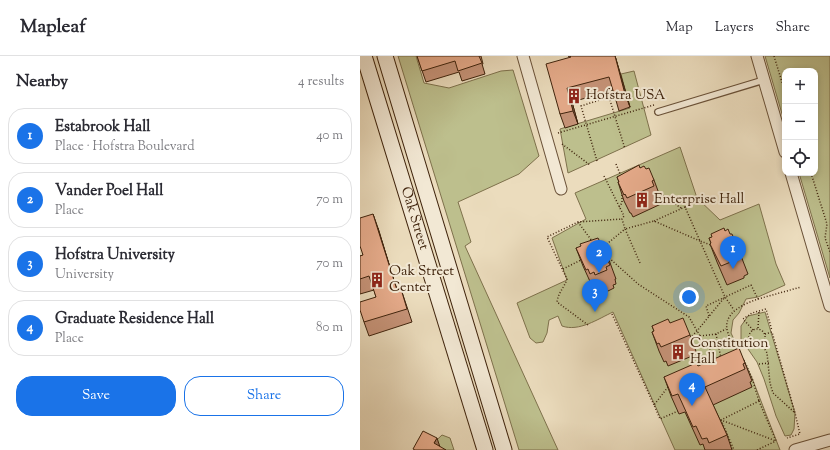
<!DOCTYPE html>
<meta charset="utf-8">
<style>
body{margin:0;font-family:"Sorts Mill Goudy",serif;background:#f7f7f7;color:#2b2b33}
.controls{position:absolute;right:12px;top:12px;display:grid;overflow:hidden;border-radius:8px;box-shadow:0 2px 6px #0003}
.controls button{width:36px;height:36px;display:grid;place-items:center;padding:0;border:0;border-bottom:1px solid #e1e1e2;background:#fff;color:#2b2b33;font:20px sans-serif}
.you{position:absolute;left:329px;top:241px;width:14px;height:14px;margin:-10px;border:3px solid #fff;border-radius:50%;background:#1a73e8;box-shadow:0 0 0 6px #1a73e833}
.badge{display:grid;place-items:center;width:26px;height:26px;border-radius:50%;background:#1a73e8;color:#fff;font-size:13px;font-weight:700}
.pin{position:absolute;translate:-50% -33px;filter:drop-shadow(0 1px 2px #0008)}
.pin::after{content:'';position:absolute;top:21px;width:14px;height:12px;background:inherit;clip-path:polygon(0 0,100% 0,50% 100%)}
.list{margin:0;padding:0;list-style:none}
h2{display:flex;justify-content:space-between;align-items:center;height:52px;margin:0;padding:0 16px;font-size:17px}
h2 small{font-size:13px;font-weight:400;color:#7c7c81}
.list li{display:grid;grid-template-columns:26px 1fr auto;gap:12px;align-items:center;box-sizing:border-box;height:56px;margin:0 8px 8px;padding:0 8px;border:1px solid #e1e1e2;border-radius:16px}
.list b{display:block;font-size:15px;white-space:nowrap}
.list p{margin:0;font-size:13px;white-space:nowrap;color:#7c7c81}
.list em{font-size:13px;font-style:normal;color:#7c7c81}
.actions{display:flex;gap:8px;padding:12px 16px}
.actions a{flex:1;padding:9px 0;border:1px solid #1a73e8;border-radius:16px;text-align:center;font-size:14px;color:#1a73e8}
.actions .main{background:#1a73e8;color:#fff}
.icon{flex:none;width:22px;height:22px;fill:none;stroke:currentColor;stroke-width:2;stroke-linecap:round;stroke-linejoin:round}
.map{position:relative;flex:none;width:470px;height:394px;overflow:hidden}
header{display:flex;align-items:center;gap:24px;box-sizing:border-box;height:56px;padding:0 20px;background:#fff;border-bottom:1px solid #e1e1e2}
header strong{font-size:19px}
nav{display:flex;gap:22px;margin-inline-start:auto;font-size:14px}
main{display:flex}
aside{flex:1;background:#fff}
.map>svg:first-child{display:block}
.grass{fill:#bdbf8d;stroke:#7e714c}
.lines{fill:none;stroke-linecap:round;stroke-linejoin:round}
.lane-casing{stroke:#6a5138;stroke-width:8}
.street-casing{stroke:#6a5138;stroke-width:13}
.secondary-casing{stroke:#3f230c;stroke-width:17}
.path{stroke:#3f230c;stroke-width:1.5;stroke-dasharray:1 2;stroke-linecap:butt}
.lane{stroke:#f2e8d4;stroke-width:5.5}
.street{stroke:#f2e8d4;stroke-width:11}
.secondary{stroke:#f2e8d4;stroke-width:15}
.wall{fill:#c69378;stroke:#3f230c}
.shaded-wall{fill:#a17861;stroke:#3f230c}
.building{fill:#e6ab8b;stroke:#3f230c}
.labels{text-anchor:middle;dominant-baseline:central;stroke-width:4;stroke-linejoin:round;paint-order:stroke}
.poi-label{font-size:14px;fill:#3f230c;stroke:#f2e8d4;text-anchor:start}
.street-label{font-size:14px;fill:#3f230c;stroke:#f2e8d4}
</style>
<header>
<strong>Mapleaf</strong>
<nav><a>Map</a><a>Layers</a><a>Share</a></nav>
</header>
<main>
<aside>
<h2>Nearby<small>4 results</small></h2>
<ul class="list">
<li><span class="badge">1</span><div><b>Estabrook Hall</b><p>Place · Hofstra Boulevard</p></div><em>40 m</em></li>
<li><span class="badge">2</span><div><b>Vander Poel Hall</b><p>Place</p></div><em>70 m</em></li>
<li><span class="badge">3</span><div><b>Hofstra University</b><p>University</p></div><em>70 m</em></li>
<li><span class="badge">4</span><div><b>Graduate Residence Hall</b><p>Place</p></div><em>80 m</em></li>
</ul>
<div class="actions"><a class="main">Save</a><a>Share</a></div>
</aside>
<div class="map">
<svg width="470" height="394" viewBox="0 0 470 394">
<rect width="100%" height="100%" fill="#ebdcbd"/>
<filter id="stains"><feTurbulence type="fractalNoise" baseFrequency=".005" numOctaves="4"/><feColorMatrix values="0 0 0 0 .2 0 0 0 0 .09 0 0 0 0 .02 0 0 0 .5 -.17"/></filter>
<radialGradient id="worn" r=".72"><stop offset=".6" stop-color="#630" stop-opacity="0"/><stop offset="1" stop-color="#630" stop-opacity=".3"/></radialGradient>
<path class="grass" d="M38 0H56L64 27 89 32 141 15 153 14 179 100 159 118 98 146 111 186 105 190 198 394H159Z
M405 0H470V222L439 117H455V15H425V68Z
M274 15 291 79 208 117 200 73 270 52 261 18Z
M320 91 337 142 360 164 399 148 416 208 425 229 398 241 386 243 379 257 373 264 371 277 392 322 420 394H315L253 256C238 263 219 276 202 270L198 260 189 264 187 277 183 286 176 287 170 282 157 247 207 224 192 182 226 163 215 137Z
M405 256 435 357 434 373 431 379 425 380 416 360 404 323 397 306 381 283V270L388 260Z
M82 379 90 382 94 394H66Z"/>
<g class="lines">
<defs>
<path id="lane" d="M298 56 404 24"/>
<path id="street" d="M163 0 201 133
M397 0 425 96
M431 117 470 250
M435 394 470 384"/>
<g id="secondary">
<path id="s1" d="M4 0 125 394"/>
<path d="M25 0 144 394"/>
</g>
</defs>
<use href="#lane" class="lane-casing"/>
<use href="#street" class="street-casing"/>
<use href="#secondary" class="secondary-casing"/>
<path class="path" d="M414 0 425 36
M198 77 294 49
M202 88 230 109
M237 105 221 50 249 41 265 93
M256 108 261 120
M451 117 467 168 465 182 470 196
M244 120 264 160 262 163 265 173 294 165 340 185 365 241 374 254
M298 136 321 152
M259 151 262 147V138
M325 151 343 142
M294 165 325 151 340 185 351 189
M218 166 232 185
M242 192 265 173 280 207
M247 200 278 228 329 261 340 280 356 303
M203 213 221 204
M398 243 441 231
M252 258 294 349
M349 260 346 250 391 229 398 243C383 248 361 258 368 277 370 283 374 289 377 295
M228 269 197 246C198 237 204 232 207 223L187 181 218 166 262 163
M398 272 399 255
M389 281a8 8 0 1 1 16 0a8 8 0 1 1-16 0Z
M393 274 383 263 392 257 406 253 412 275
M356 278 361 302
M405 278 412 276 435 357 440 378 427 382
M340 280 356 278 366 273
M330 282 337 275 364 242
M402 288 407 297 410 327 413 337 434 356
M384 304 392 322 399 345
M399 308 409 307
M308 331 294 349 300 363 318 355
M399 345 416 385 361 364Z
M361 364 374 394
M397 394 416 385"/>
<use href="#lane" class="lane"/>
<use href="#street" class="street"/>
<use href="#secondary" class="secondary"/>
</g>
<path class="wall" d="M57 0H121L123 8H122L125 18 102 25 99 16 66 26Z
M208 0H255L270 51 259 55 253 34 212 46 218 68 205 72 200 58 210 1Z
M280 112 286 113 294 124 301 143 299 144 301 148 273 161 271 157H270L264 145 258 126H259L257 121Z
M18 172 37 234 41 233 52 266 9 280 4 266 16 241 14 234 0 238V200L3 199Z
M349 182 381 200 388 218 384 220V222L367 229 357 206 350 188 351 187Z
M216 192 249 204 256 223H255L256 228 253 229 254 232 242 238 240 235 237 236 234 232H233L223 210Z
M310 267 330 279 337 298 308 310 306 305 304 306 299 295 292 276 294 275 292 270Z
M385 307 392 325 390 326 392 331 353 349 367 379 372 394H345L343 388 340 389 325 356 319 358 311 340 304 321Z"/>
<path class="shaded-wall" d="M255 0 256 3 270 51 265 38Z
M207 32 212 46 218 68 213 55Z
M13 158 18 172 41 248 37 234Z
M77 382 81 394 74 387Z"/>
<path class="building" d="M57 0H119L122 7 98 15 95 5 62 15Z
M210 0H255L265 38 255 41 249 21 207 32 213 55 200 58 186 8 211 1Z
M279 109 280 112 284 110 286 113 289 112 294 124 292 125 294 130 267 142 265 138 264 139 258 126H259L257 121Z
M13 158 37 234 41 233 47 253 4 266 0 254V246L16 241 9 220 0 223V200L3 199 0 190V162Z
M364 172 365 175 368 173 370 178H372L381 200 377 202 378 203 361 210 350 188 351 187 349 182 352 181 351 178Z
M238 182 249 204 248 205 250 209 246 211 247 214 235 219 234 216 230 218 228 213 226 214 216 192 221 190 220 188Z
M323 262 330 279 301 291 299 287 297 288 292 276 294 275 292 270 308 263 310 267Z
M379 292 385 307 383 308 385 313 345 331 367 379 349 387 347 382 342 383 336 370 333 371 318 338 312 340 304 321 336 307 338 310Z
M63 375 77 382 74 387 86 394H55L53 393Z"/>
<defs>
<symbol id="building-bare" viewBox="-9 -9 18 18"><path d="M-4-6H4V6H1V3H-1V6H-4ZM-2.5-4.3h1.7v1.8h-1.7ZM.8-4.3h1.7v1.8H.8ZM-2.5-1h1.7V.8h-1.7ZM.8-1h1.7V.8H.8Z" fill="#8f2418" stroke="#f2e8d4" stroke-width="2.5" paint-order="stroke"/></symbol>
</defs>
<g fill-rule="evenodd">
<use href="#building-bare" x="203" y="29" width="22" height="22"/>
<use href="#building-bare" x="271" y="133" width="22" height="22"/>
<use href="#building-bare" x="6" y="213" width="22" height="22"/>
<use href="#building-bare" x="307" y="285" width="22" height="22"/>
</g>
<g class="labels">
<g class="poi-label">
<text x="226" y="40">Hofstra USA</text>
<text x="294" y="144">Enterprise Hall</text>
<text x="29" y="216">Oak Street<tspan x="29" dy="16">Center</tspan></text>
<text x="330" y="288">Constitution<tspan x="330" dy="16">Hall</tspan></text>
</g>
<g class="street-label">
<text stroke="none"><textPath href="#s1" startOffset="170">Oak Street</textPath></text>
</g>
</g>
<rect width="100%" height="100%" filter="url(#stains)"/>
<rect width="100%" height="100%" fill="url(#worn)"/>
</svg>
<div class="controls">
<button>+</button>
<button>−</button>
<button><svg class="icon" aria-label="locate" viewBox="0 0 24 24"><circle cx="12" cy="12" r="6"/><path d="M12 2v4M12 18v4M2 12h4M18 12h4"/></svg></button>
</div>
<div class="you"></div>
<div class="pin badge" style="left:373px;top:213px">1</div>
<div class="pin badge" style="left:239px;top:217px">2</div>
<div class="pin badge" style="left:235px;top:256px">3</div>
<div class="pin badge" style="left:332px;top:350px">4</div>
</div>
</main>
